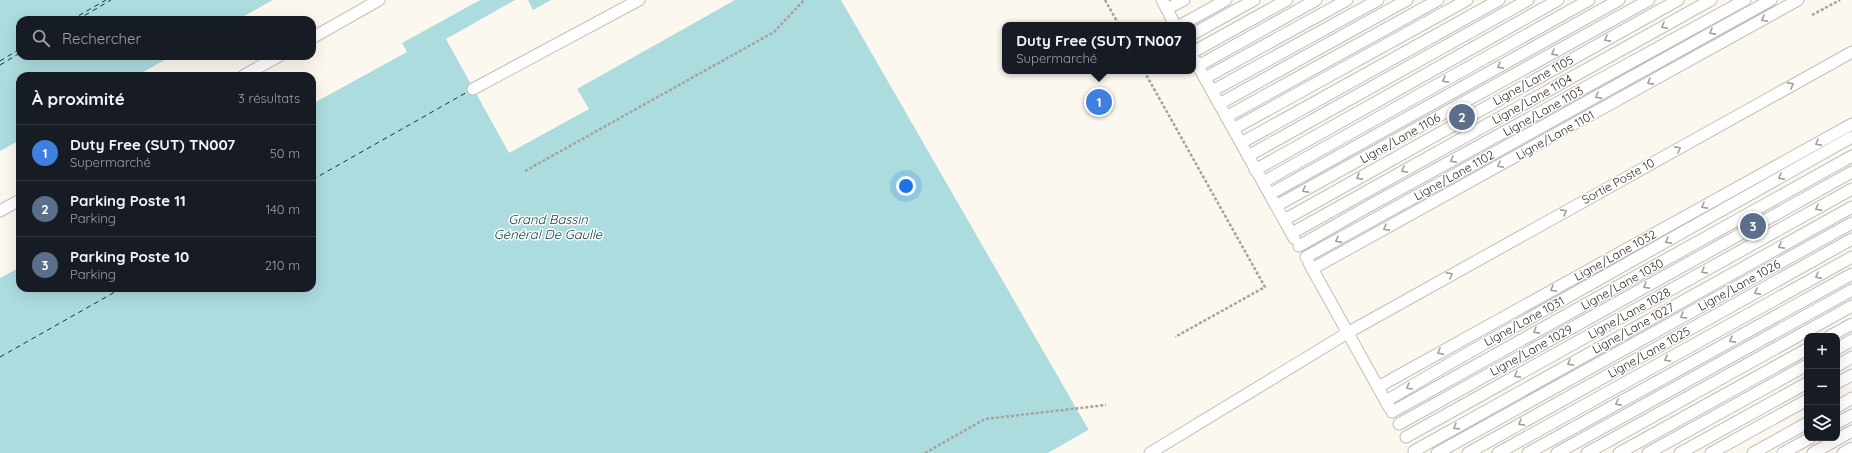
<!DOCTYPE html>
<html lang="fr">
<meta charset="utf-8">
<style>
body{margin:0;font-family:Quicksand,sans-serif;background:#20242c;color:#f1f3f6}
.controls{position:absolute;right:12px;bottom:12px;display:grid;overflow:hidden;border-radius:8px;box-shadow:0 4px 16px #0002}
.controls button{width:36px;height:36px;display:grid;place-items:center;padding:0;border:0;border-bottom:1px solid #363941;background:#171b24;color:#f1f3f6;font:20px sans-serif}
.you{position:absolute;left:906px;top:186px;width:14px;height:14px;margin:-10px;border:3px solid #fff;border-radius:50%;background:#1a73e8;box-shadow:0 0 0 6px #1a73e833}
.badge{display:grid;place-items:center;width:26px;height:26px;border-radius:50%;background:#468c98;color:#fff;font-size:13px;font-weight:700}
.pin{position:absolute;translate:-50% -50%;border:2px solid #fff;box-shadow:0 1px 4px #0006}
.popup{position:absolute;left:1002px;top:22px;width:194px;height:52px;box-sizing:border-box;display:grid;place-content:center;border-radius:8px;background:#171b24;filter:drop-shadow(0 1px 3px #0005);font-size:13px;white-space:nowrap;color:#9ea1a6}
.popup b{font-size:15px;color:#f1f3f6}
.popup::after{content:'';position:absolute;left:50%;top:100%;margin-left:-8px;border:8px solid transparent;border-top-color:#171b24}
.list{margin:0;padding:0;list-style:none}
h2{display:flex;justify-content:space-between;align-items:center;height:52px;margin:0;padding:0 16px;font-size:17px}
h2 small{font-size:13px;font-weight:400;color:#9ea1a6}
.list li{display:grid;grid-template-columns:26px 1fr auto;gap:12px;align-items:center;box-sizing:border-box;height:56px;padding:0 16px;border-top:1px solid #363941}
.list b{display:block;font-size:15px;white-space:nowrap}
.list p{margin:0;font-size:13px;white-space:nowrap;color:#9ea1a6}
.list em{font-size:13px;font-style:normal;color:#9ea1a6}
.icon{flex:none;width:22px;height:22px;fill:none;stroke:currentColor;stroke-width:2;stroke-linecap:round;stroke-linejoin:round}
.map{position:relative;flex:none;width:1852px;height:453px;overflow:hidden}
.search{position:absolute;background:#171b24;box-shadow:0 4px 16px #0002;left:16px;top:16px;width:300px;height:44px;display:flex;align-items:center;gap:10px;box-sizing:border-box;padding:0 14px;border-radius:12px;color:#9ea1a6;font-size:15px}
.panel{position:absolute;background:#171b24;box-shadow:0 4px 16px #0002;left:16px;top:72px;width:300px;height:220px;border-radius:12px}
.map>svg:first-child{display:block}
.water{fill:#addcdf;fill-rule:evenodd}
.pier{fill:#fcf8f0}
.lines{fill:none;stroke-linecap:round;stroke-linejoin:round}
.ferry{stroke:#0c393d;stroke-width:1;stroke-dasharray:5 4;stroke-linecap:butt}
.lane-casing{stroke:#c2bfb7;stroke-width:13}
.path{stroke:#a6a39d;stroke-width:2.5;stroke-dasharray:3 2;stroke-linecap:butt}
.lane{stroke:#fff;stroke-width:11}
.oneway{stroke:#a09f9d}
.labels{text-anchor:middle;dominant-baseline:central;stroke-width:3;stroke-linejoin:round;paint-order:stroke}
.street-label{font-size:12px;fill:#2b2926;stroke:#fff}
.water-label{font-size:13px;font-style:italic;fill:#0c393d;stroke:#fff}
</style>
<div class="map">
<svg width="1852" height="453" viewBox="0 0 1852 453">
<rect width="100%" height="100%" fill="#fcf8f0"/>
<path class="water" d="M0 0H841L1102 453H0ZM20 20H312V56H20ZM20 76H312V288H20Z"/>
<path class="pier" d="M273 0H480L402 43 407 52 312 104V76H136L172 56H312V20H237Z
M515 0H528L533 10 551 0H735L577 89 589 109 509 153 446 39Z
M20 140V267L0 278V151Z
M1090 429 1104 453H1048Z"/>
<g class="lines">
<path class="ferry" d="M71 20 106 0
M77 20 111 0
M0 61 20 49
M0 65 20 53
M312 180 469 91
M0 357 122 288"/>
<defs>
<path id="lane" d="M1162 0 1175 25
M1167 9 1184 0
M1181 25 1226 0
M1193 34 1254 0
M312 38 379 0
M1193 52 1287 0
M1193 57 1294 238
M1198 66 1316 0
M243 76 279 56
M1205 78 1347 0
M473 89 639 0
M1212 91 1378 0
M1219 104 1407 0
M1226 117 1438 0
M1233 129 1467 0
M1241 143 1499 0
M1248 156 1528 0
M1255 170 1558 0
M1263 182 1589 0
M1270 194 1619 0
M1276 206 1649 0
M0 211 20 200
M1284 220 1678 0
M1292 233 1711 0
M1299 246 1369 206 1745 0
M1306 257 1771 0
M1309 263 1389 407
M1312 269 1798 0
M1830 336 1852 324
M1837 349 1852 340
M1837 366 1852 357
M1837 383 1852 375
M1378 387 1852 124
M1386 401 1452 362 1852 137
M1837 407 1852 398
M1392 412 1852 156
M1837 423 1852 415
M1399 424 1852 172
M1406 437 1852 189
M1414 451 1852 207
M1150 453 1349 332 1852 52
M1437 453 1852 223
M1468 453 1852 239
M1498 453 1852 257
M1528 453 1852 274
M1557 453 1852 290
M1587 453 1852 306
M1619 453 1807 349
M1648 453 1807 365
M1680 453 1807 383
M1711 453 1807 400
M1753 453 1807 423
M1783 453 1810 438
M1813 453 1852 431
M1843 453 1852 448"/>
</defs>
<use href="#lane" class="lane-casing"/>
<path class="path" d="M1105 0 1119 25
M1812 15 1840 0
M1144 71 1265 287 1175 337
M525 171 774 32 804 0
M925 453 985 419 1106 405"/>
<use href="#lane" class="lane"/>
</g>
<defs><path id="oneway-chevron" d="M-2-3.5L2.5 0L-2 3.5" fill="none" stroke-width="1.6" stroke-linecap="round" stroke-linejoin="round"/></defs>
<g class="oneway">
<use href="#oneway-chevron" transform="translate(1764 19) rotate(151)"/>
<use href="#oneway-chevron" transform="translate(1664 26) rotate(151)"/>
<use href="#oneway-chevron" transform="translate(1712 32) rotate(151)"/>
<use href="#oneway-chevron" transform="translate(1607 39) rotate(151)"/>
<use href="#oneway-chevron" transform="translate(1554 53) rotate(151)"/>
<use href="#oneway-chevron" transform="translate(1500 66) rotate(151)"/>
<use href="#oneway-chevron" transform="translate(1445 80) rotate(151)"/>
<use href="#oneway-chevron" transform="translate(1650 82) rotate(151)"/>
<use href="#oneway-chevron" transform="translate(1791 85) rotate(-29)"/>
<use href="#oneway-chevron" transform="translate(1598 96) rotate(151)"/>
<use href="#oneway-chevron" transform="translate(1818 143) rotate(151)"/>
<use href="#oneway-chevron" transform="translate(1678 149) rotate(-29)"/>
<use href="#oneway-chevron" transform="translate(1453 160) rotate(151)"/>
<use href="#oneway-chevron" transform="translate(1500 165) rotate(151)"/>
<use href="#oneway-chevron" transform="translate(1404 170) rotate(151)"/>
<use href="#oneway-chevron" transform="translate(1359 177) rotate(151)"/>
<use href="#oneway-chevron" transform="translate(1781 177) rotate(151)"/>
<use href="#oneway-chevron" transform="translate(1305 190) rotate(151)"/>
<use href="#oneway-chevron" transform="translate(1704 206) rotate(151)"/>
<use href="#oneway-chevron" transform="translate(1818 208) rotate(151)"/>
<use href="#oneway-chevron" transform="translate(1564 212) rotate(-29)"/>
<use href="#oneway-chevron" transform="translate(1386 228) rotate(151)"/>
<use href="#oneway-chevron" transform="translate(1338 240) rotate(151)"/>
<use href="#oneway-chevron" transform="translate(1668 241) rotate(151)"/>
<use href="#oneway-chevron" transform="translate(1781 246) rotate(151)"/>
<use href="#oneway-chevron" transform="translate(1704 271) rotate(151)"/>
<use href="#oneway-chevron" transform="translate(1450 275) rotate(-29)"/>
<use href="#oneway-chevron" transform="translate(1818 276) rotate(151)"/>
<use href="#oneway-chevron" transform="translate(1646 286) rotate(151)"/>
<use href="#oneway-chevron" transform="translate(1553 289) rotate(151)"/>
<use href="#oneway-chevron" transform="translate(1757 292) rotate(151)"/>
<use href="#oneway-chevron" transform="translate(1683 316) rotate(151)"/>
<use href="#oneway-chevron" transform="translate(1536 331) rotate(151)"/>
<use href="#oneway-chevron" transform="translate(1732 340) rotate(151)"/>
<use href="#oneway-chevron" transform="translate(1440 352) rotate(151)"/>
<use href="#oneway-chevron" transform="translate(1667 359) rotate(151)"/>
<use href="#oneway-chevron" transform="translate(1570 363) rotate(151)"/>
<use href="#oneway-chevron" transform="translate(1517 375) rotate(151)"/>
<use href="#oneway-chevron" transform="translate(1409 387) rotate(149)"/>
<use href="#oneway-chevron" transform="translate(1618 403) rotate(151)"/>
<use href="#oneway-chevron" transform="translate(1521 423) rotate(151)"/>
<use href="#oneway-chevron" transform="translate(1456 427) rotate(150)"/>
</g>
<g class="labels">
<g class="street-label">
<text transform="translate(1533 80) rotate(-29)">Ligne/Lane 1105</text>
<text transform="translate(1532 99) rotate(-29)">Ligne/Lane 1104</text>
<text transform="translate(1543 111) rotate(-29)">Ligne/Lane 1103</text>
<text transform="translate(1555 135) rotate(-29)">Ligne/Lane 1101</text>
<text transform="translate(1400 138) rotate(-29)">Ligne/Lane 1106</text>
<text transform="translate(1454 175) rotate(-29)">Ligne/Lane 1102</text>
<text transform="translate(1618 181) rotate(-29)">Sortie Poste 10</text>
<text transform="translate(1615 255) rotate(-29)">Ligne/Lane 1032</text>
<text transform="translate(1622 284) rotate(-29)">Ligne/Lane 1030</text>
<text transform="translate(1739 285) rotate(-29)">Ligne/Lane 1026</text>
<text transform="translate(1629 313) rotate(-29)">Ligne/Lane 1028</text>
<text transform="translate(1524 321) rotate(-29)">Ligne/Lane 1031</text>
<text transform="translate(1633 328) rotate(-29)">Ligne/Lane 1027</text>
<text transform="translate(1531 350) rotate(-29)">Ligne/Lane 1029</text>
<text transform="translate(1649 352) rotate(-29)">Ligne/Lane 1025</text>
</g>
<g class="water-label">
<text x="548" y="219">Grand Bassin<tspan x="548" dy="15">Général De Gaulle</tspan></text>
</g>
</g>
</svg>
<div class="controls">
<button>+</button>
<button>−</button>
<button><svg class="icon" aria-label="layers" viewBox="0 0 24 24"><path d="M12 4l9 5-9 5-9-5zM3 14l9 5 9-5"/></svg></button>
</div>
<div class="you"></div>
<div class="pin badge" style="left:1099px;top:102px;background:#3f7fe0">1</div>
<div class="popup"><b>Duty Free (SUT) TN007</b>Supermarché</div>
<div class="pin badge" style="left:1462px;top:117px;background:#5c6f8a">2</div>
<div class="pin badge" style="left:1753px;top:226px;background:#5c6f8a">3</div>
<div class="search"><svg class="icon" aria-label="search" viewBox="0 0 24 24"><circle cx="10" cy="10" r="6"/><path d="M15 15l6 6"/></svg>Rechercher</div>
<section class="panel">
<h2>À proximité<small>3 résultats</small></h2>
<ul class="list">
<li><span class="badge" style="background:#3f7fe0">1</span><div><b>Duty Free (SUT) TN007</b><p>Supermarché</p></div><em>50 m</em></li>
<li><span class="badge" style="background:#5c6f8a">2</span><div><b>Parking Poste 11</b><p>Parking</p></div><em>140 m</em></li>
<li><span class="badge" style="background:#5c6f8a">3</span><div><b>Parking Poste 10</b><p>Parking</p></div><em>210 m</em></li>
</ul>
</section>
</div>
